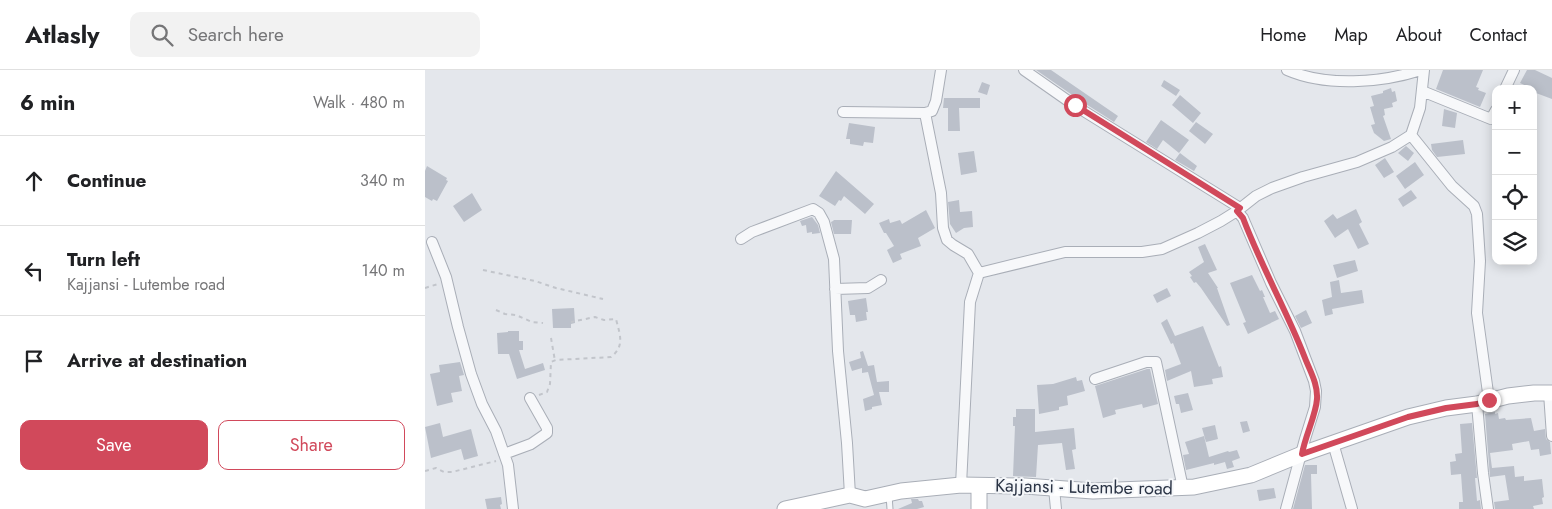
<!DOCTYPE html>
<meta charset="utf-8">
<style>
body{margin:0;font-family:Jost,sans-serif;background:#f2f2f2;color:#202124}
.controls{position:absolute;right:15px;top:15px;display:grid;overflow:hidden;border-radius:10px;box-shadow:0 2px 12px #0003}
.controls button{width:45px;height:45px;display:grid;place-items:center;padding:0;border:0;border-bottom:1px solid #e0e0e0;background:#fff;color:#202124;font:25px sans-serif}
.stop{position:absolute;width:15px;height:15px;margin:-11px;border:4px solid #d1495b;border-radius:50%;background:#fff}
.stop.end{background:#d1495b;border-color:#fff;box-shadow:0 1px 5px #0008}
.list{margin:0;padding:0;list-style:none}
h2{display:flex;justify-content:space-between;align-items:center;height:65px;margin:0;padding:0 20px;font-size:21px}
h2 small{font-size:16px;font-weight:400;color:#757577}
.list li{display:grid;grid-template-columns:32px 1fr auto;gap:15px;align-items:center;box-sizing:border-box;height:90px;padding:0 20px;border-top:1px solid #e0e0e0}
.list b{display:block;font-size:19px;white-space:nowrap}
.list p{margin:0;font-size:16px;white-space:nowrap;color:#757577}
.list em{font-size:16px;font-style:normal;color:#757577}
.actions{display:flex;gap:10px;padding:15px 20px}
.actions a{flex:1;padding:11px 0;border:1px solid #d1495b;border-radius:10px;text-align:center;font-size:18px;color:#d1495b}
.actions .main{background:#d1495b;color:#fff}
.icon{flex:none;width:28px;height:28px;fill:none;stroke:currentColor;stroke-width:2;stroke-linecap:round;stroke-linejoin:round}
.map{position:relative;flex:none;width:1127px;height:439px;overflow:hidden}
header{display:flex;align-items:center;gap:30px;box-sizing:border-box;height:70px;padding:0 25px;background:#fff;border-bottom:1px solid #e0e0e0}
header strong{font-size:24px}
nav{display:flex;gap:28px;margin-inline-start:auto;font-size:18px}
.search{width:350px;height:45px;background:#f2f2f2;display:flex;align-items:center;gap:12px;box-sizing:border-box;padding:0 18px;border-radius:10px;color:#757577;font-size:19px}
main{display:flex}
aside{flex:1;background:#fff}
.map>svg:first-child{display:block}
.building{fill:#bbc0ca}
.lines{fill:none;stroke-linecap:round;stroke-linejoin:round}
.lane-casing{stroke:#a9aeb7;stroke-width:7}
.street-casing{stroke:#a9aeb7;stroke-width:12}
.secondary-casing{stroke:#a9aeb7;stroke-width:17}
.path{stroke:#c2c5cb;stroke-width:2;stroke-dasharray:4 4;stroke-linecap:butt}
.lane{stroke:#f7f8fa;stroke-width:5}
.street{stroke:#f7f8fa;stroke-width:10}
.secondary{stroke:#fff;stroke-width:15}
.route{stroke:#d1495b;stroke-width:6}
.labels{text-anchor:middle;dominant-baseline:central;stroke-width:4;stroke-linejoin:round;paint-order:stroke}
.street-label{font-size:18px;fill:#2b3445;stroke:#f4f6f9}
</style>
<header>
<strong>Atlasly</strong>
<div class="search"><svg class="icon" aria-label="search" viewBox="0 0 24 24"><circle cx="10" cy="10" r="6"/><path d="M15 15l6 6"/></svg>Search here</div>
<nav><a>Home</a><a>Map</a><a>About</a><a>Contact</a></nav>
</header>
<main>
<aside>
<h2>6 min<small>Walk · 480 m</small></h2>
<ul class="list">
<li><svg class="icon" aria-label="ahead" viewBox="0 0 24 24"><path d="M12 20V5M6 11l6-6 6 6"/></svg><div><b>Continue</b></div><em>340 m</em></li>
<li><svg class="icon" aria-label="left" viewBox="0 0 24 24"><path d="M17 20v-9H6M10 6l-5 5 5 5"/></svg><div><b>Turn left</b><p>Kajjansi - Lutembe road</p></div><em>140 m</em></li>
<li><svg class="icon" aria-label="arrive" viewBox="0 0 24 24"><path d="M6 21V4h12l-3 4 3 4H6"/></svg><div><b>Arrive at destination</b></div></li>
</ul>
<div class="actions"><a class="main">Save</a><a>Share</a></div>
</aside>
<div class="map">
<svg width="1127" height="439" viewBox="0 0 1127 439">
<rect width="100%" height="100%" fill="#e4e7ec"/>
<path class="building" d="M611 0H626L693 46 689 52 653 29Z
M1018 0H1058L1051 17 1054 18 1053 20 1061 23 1055 37 1011 19Z
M1102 0H1110L1127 8V29L1111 23 1112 22 1108 19 1095 13Z
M739 10 755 20 751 26 736 16Z
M557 12 565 15 562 25 553 22Z
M966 18 967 22 970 21 972 31 967 33 968 37 959 39 960 45 958 46 966 69 959 71 949 63 946 55 950 54 945 37 949 36 946 26 958 23V21Z
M755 25 776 43 768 53 747 35Z
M519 28H555V38H534L535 61H523V38H518Z
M1019 39 1032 43 1030 58 1017 56Z
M736 50 764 70 754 83 738 70 732 79 721 72Z
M771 52 788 64 780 74 764 61Z
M424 53 450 57 448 73 439 72 438 76 425 74V69H421Z
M1038 70 1040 84 1012 87 1007 80 1006 74Z
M981 76 989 83 983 91 973 83Z
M549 81 552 102 536 105 533 83Z
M755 83 772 96 769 101 750 90Z
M960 88 969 102 959 108 950 95Z
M990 92 999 105 980 119 971 106Z
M2 96 22 108 21 110 23 111 12 131 8 129 7 131 0 127V101Z
M411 101 449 134 440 144 419 126 416 131 414 130 410 136 394 126Z
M986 120 992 128 978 137 973 129Z
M47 123 57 140 39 152 28 136Z
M534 130 535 142 547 141 548 157 539 158 531 163 525 154 523 132Z
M931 139 937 152 934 154 944 174 933 179 923 159 910 168 899 151 908 144 912 149Z
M501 140 510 158 493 168 496 176 475 184 477 189 468 193 462 180 469 176 461 163H459L454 153 464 149 465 153 475 150 477 154Z
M387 147 393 155 395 163 387 164V162L382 163 381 155 377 156 375 151Z
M409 150H427L426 164H409L406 152 408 151Z
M780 174 792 200 783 203 793 218H792L805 255 802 256 776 218 771 212 769 213 765 207 767 206 764 202 779 192 773 177Z
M930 190 933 201 912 208 908 195Z
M827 205 835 221 837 220 840 227H838L845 243 850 241 854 249 823 264 818 253 821 252 805 213Z
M914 210 916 223 937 220 939 233 907 239 908 244 900 246 897 230 907 227 905 212Z
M742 218 746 226 732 233 728 225Z
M441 228 443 242H441L442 250 431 252 430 245H425L423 231Z
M149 238 150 253 146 254V258H128L127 239Z
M881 240 887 253 876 258 870 246Z
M742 249 750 266 778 256 794 297 796 296 798 307 787 309 788 314 769 317 766 301 742 311 740 300 756 294 748 273 746 274 736 253Z
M83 261H94V271H98V280H94L100 299 118 293 120 300 92 309 84 284H73L72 263 83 262Z
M438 281 443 296 449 295 452 312 464 311V322H454L457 335 447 337V339L440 341 438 329 449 325 443 302 437 303V298L427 301 424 292 436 288 435 282Z
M35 292 39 305 34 306 37 321 26 323 28 332 12 336 5 304 15 302 14 295Z
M722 299H725L733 334 718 338 717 334 690 340 691 344 678 348 670 316Z
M651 307 652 311 657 310 660 321 642 326 643 335 634 337V340L614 344 612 315 628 314Z
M763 323 768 340 756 343 754 334H751L749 326Z
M591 339H610V362L649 358 651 379 647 380 650 399 641 400 637 373 613 375 611 407 588 406 590 356H588V347H591Z
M1070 342V344L1073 343 1074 349 1080 348 1081 350 1106 348 1109 361 1120 359 1121 369 1125 372 1126 384 1115 386 1114 379 1106 380 1104 371 1087 374 1088 380 1065 383 1067 398 1089 396 1090 407 1099 406V411L1117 409 1119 427 1117 428 1118 434 1108 436 1109 439H1070L1069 432 1084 430 1080 405 1065 407 1060 344Z
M822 351 825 361 818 363 815 352Z
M15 353 18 367 46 359 53 386 39 390 36 379 6 388 0 357Z
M1047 353 1052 408H1050L1052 431 1055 430 1056 439H1034V432H1038L1036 404 1026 405 1025 392 1031 391 1030 384 1037 383 1035 354Z
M790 355 793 369 781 372 777 358Z
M779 366 784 387 803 381 804 382 812 380 815 388 807 391 809 397 802 399 800 392 789 395V393L761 400 758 385 764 384 760 372Z
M880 395H892V404H886L887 439H868Z
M849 418 851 428 834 431 832 420Z
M76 427 77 434 75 435 76 439H62L60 429Z
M486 429H493L494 431H497L499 437 492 439H473L487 433Z"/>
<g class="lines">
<defs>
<path id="lane" d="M464 425 465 439"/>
<path id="street" d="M516 0 511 31 507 41 500 43 516 123 518 158 522 170 528 175 543 184 554 203 545 232 536 415
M599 0 649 35 815 138
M862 0C901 17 956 13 996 0
M999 0 995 38 986 65 1027 116 1049 136 1052 144 1055 191 1052 243 1064 330
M1080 19 1089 0
M997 21 1066 49 1071 40
M418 42 500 43
M812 141 818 148 846 213 870 261 889 311 891 321 890 337 880 369 861 439
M316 169 327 162 388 139 394 143 399 152 409 189 413 281 422 373 425 425
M7 172 21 207 33 257 46 304 57 334 71 361 83 395 88 439
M554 203 640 182H717L737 179 773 163 796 151 812 141 831 126 847 118 878 107 932 92 967 77 986 65
M410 219 443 218 456 210
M670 309 721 292H731L758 418
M1124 323 1127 366
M1052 334 1058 403 1063 439
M908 373 927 439
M79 384 106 374 122 363V358L105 328
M629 418 631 439"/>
<path id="secondary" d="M554 416V439
M360 439 425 425 440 429 476 421 536 415 600 416 668 421 769 417 826 405 877 384 983 347 1021 338 1052 334 1083 326 1109 323H1127"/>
</defs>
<use href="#lane" class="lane-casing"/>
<use href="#street" class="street-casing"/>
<use href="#secondary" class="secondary-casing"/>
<path class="path" d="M58 200 110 211 131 218 178 229
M0 218 13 214
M71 240 80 244 91 245 107 252 118 253
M126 268 130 291
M114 325 122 322 125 314 126 292 131 290 186 287C200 276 195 265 191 249L179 250 170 247 146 252
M0 401 11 398 19 402H27L71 391"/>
<use href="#lane" class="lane"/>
<use href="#street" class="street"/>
<use href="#secondary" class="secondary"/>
</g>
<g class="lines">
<path class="route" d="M650 35 815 138 812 141 818 148C836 196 862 241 880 288 885 301 893 314 892 329 891 345 880 366 877 384L983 347 1021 338 1052 334 1064 330"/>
</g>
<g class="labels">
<g class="street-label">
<text transform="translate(659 417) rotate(1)">Kajjansi - Lutembe road</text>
</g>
</g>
</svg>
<div class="controls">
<button>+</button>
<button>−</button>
<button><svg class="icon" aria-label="locate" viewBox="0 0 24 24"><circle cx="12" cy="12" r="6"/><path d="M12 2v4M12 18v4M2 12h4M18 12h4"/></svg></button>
<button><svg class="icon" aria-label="layers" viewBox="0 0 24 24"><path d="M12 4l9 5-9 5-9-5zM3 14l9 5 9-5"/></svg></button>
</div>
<div class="stop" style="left:650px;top:35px"></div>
<div class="stop end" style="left:1064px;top:330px"></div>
</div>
</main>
